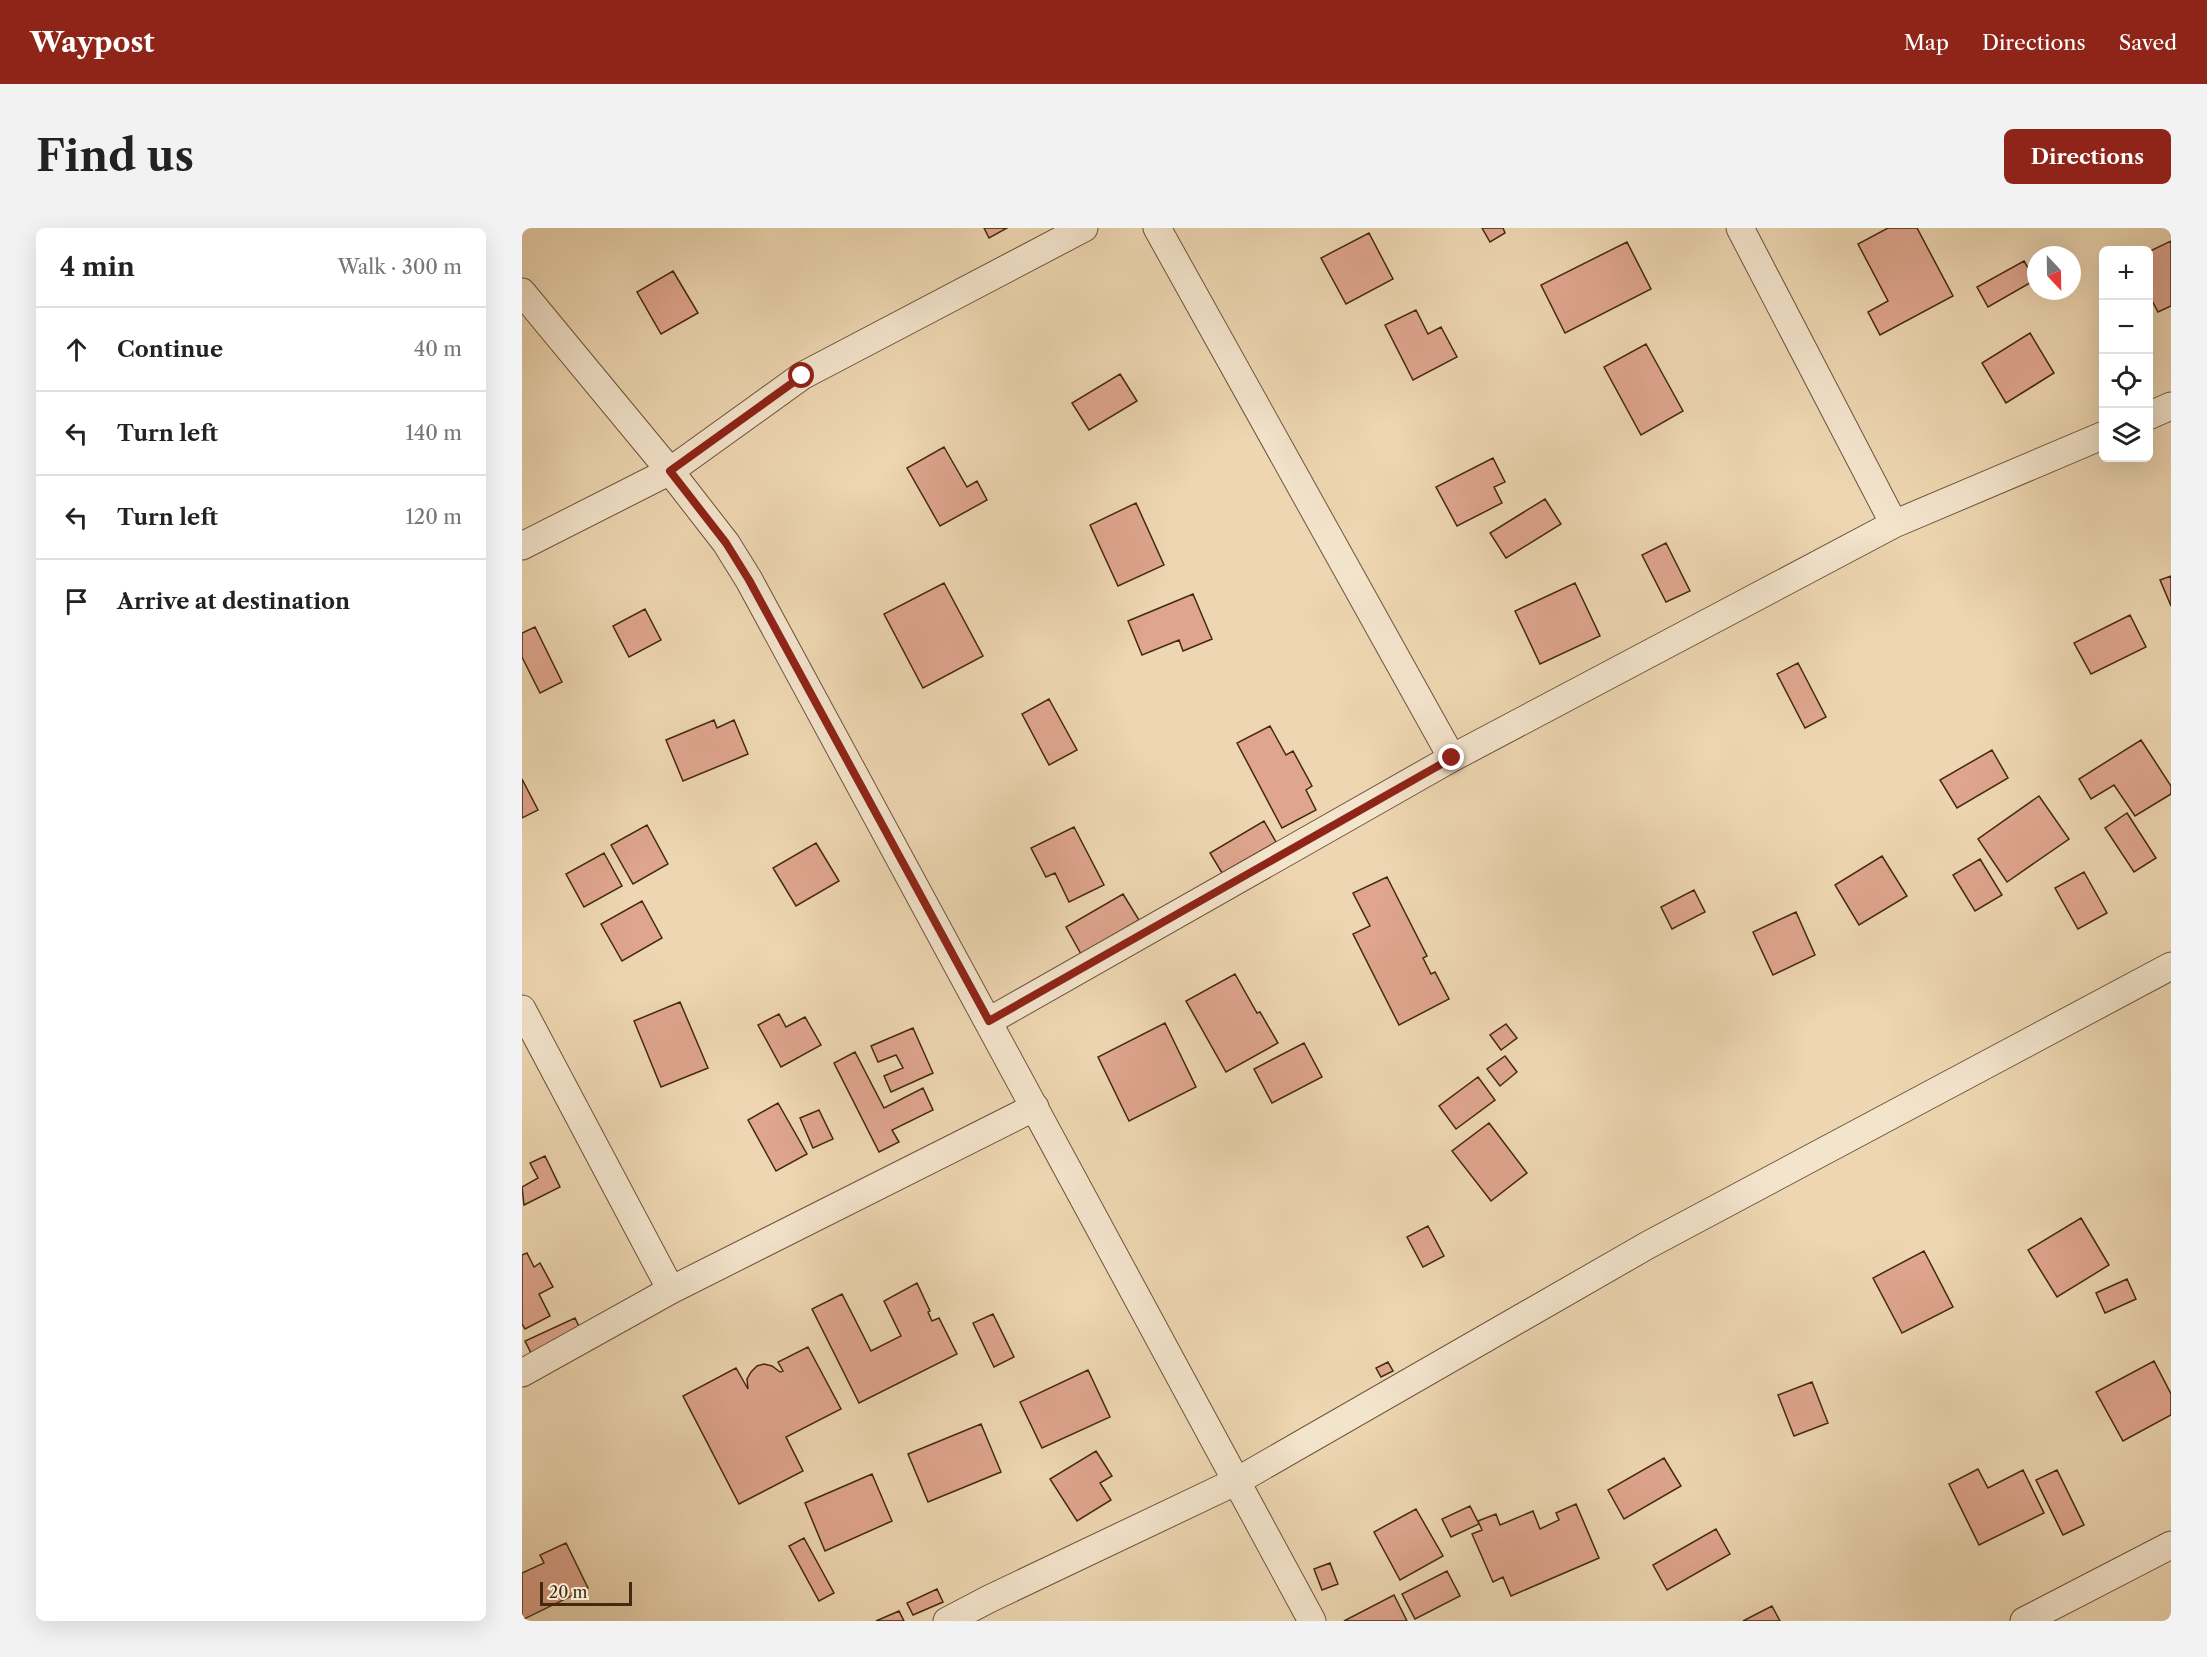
<!DOCTYPE html>
<meta charset="utf-8">
<style>
body{margin:0;font-family:"Libre Caslon Text",serif;background:#f2f2f2;color:#222}
.controls{position:absolute;right:18px;top:18px;display:grid;overflow:hidden;border-radius:9px;box-shadow:0 6px 24px #0002}
.controls button{width:54px;height:54px;display:grid;place-items:center;padding:0;border:0;border-bottom:2px solid #e0e0e0;background:#fff;color:#222;font:30px sans-serif}
.compass{position:absolute;left:1505px;top:18px;width:54px;height:54px;border-radius:50%;background:#fff;box-shadow:0 6px 24px #0002;rotate:158deg}
.scale{position:absolute;left:18px;bottom:15px;width:92px;box-sizing:border-box;padding-left:6px;border:3px solid #442911;border-top:0;font-size:16px;line-height:21px;white-space:nowrap;color:#442911;-webkit-text-stroke:4px #f3e4cc;paint-order:stroke}
.stop{position:absolute;width:18px;height:18px;margin:-14px;border:4px solid #8f2418;border-radius:50%;background:#fff}
.stop.end{background:#8f2418;border-color:#fff;box-shadow:0 2px 6px #0008}
.list{margin:0;padding:0;list-style:none}
h2{display:flex;justify-content:space-between;align-items:center;height:78px;margin:0;padding:0 24px;font-size:26px}
h2 small{font-size:20px;font-weight:400;color:#767676}
.list li{display:grid;grid-template-columns:39px 1fr auto;gap:18px;align-items:center;box-sizing:border-box;height:84px;padding:0 24px;border-top:2px solid #e0e0e0}
.list b{display:block;font-size:22px;white-space:nowrap}
.list em{font-size:20px;font-style:normal;color:#767676}
.icon{flex:none;width:33px;height:33px;fill:none;stroke:currentColor;stroke-width:2;stroke-linecap:round;stroke-linejoin:round}
.map{position:relative;flex:none;width:1649px;height:1393px;overflow:hidden;border-radius:9px}
header{display:flex;align-items:center;gap:36px;box-sizing:border-box;height:84px;padding:0 30px;background:#8f2418;color:#fff}
header strong{font-size:28px}
nav{display:flex;gap:33px;margin-inline-start:auto;font-size:21px}
.intro{display:flex;align-items:center;justify-content:space-between;box-sizing:border-box;height:144px;padding:0 36px}
h1{margin:0;font-size:42px}
.button{padding:15px 27px;border-radius:9px;background:#8f2418;color:#fff;font-size:21px;font-weight:700}
main{display:flex;gap:36px;padding:0 36px}
aside{flex:1;background:#fff;border-radius:9px;box-shadow:0 6px 24px #0002}
.map>svg:first-child{display:block}
.building{fill:#dfa58e;stroke:#442911;stroke-width:1.5}
.lines{fill:none;stroke-linecap:round;stroke-linejoin:round}
.minor-casing{stroke:#6e5439;stroke-width:29}
.minor{stroke:#f3e4cc;stroke-width:27}
.route{stroke:#8f2418;stroke-width:8}
</style>
<header>
<strong>Waypost</strong>
<nav><a>Map</a><a>Directions</a><a>Saved</a></nav>
</header>
<div class="intro"><h1>Find us</h1><a class="button">Directions</a></div>
<main>
<aside>
<h2>4 min<small>Walk · 300 m</small></h2>
<ul class="list">
<li><svg class="icon" aria-label="ahead" viewBox="0 0 24 24"><path d="M12 20V5M6 11l6-6 6 6"/></svg><div><b>Continue</b></div><em>40 m</em></li>
<li><svg class="icon" aria-label="left" viewBox="0 0 24 24"><path d="M17 20v-9H6M10 6l-5 5 5 5"/></svg><div><b>Turn left</b></div><em>140 m</em></li>
<li><svg class="icon" aria-label="left" viewBox="0 0 24 24"><path d="M17 20v-9H6M10 6l-5 5 5 5"/></svg><div><b>Turn left</b></div><em>120 m</em></li>
<li><svg class="icon" aria-label="arrive" viewBox="0 0 24 24"><path d="M6 21V4h12l-3 4 3 4H6"/></svg><div><b>Arrive at destination</b></div></li>
</ul>
</aside>
<div class="map">
<svg width="1649" height="1393" viewBox="0 0 1649 1393">
<rect width="100%" height="100%" fill="#edd6b1"/>
<filter id="stains"><feTurbulence type="fractalNoise" baseFrequency=".00333" numOctaves="4"/><feColorMatrix values="0 0 0 0 .2 0 0 0 0 .09 0 0 0 0 .02 0 0 0 .5 -.17"/></filter>
<radialGradient id="worn" r=".72"><stop offset=".6" stop-color="#630" stop-opacity="0"/><stop offset="1" stop-color="#630" stop-opacity=".3"/></radialGradient>
<path class="building" d="M462 0H485L467 10Z
M960 0H981L983 5 968 14Z
M1366 0H1395L1431 68 1358 107 1346 84 1366 73 1336 16Z
M847 5 871 51 824 76 799 30Z
M1649 13V78L1636 84 1626 65V24Z
M1105 14 1129 61 1043 105 1019 57Z
M1502 33 1513 52 1466 79 1455 59Z
M151 43 176 85 139 106 115 64Z
M894 82 906 106 919 99 935 129 891 152 863 97Z
M1508 105 1532 145 1484 175 1460 135Z
M1124 116 1161 183 1119 207 1082 139Z
M598 146 615 173 567 202 550 175Z
M422 219 445 259 455 253 465 272 418 298 385 240Z
M971 230 983 254 972 259 980 275 935 298 914 259Z
M1023 271 1039 296 984 330 968 305Z
M614 275 642 337 596 358 568 297Z
M1144 315 1168 363 1144 374 1120 327Z
M1649 348V378L1638 352Z
M422 355 461 428 401 460 362 386Z
M1053 355 1078 408 1018 436 993 383Z
M671 366 690 411 661 423 657 412 620 427 606 393Z
M123 381 139 412 107 429 91 398Z
M1608 387 1624 419 1569 446 1552 415Z
M13 399 40 454 18 465 0 429V405Z
M1276 435 1304 489 1283 500 1255 446Z
M527 471 555 522 527 537 500 486Z
M192 492 195 500 212 492 226 526 161 553 144 512Z
M748 498 764 527 771 523 790 558 784 562 794 582 760 600 715 515Z
M1619 512 1649 558V566L1613 588 1592 557 1569 571 1557 551Z
M1470 522 1486 550 1435 580 1418 552Z
M0 551 16 582 0 590Z
M1517 568 1547 611 1485 654 1456 611Z
M1605 585 1634 630 1612 644 1583 600Z
M742 593 754 614 700 645 688 625Z
M125 597 146 636 111 656 89 617Z
M552 599 582 657 547 674 533 645 524 649 509 620Z
M294 615 317 653 274 678 251 640Z
M82 625 100 658 62 679 44 646Z
M1360 628 1385 668 1337 697 1313 657Z
M1458 631 1480 667 1453 683 1431 647Z
M1562 644 1585 685 1556 701 1533 660Z
M865 649 905 728 901 730 909 746 913 744 927 771 877 797 831 706 848 698 831 665Z
M1172 662 1183 684 1150 701 1139 679Z
M601 666 617 692 559 726 544 699Z
M120 673 140 710 100 733 79 696Z
M1274 684 1293 727 1251 747 1231 704Z
M713 746 735 785 738 784 756 815 704 844 664 773Z
M158 774 186 840 139 859 112 793Z
M257 786 264 799 283 789 299 817 259 839 236 797Z
M643 795 674 859 607 893 576 829Z
M984 796 995 810 979 822 968 807Z
M391 800 411 845 369 864 362 848 381 840 374 827 356 834 349 818Z
M782 815 800 849 750 875 732 841Z
M333 824 362 880 401 860 411 882 370 902 377 914 357 924 312 835Z
M983 828 995 844 978 858 965 841Z
M956 849 973 872 934 901 917 878Z
M256 875 285 926 254 943 226 892Z
M297 882 311 911 291 920 278 890Z
M967 895 1005 945 969 973 930 923Z
M23 928 38 959 2 977 0 959 16 950 8 935Z
M1559 990 1587 1037 1535 1069 1506 1022Z
M906 998 922 1028 901 1039 885 1009Z
M1402 1023 1431 1079 1380 1105 1351 1050Z
M5 1025 12 1039 18 1035 31 1059 17 1066 28 1088 3 1101 0 1096V1027Z
M1605 1051 1614 1071 1583 1085 1574 1065Z
M395 1055 408 1083 406 1084 410 1093 417 1090 435 1126 337 1175 290 1081 320 1066 349 1123 379 1108 362 1073Z
M471 1086 492 1129 472 1139 451 1095Z
M53 1090 61 1107 12 1131 3 1113Z
M286 1119 319 1181 264 1209 281 1243 217 1276 161 1168 214 1140 226 1161 225 1151 229 1144 235 1138 242 1136 250 1138 258 1144 261 1143 256 1134Z
M1632 1133 1649 1166V1187L1601 1213 1574 1164Z
M866 1134 871 1143 859 1149 854 1140Z
M566 1142 588 1189 520 1220 498 1174Z
M1290 1154 1306 1195 1272 1208 1256 1167Z
M459 1196 479 1244 406 1274 386 1226Z
M574 1223 590 1248 578 1255 589 1272 555 1293 528 1251Z
M1142 1230 1159 1258 1102 1291 1086 1262Z
M1456 1241 1466 1260 1501 1242 1522 1285 1457 1317 1427 1256Z
M1535 1242 1562 1297 1541 1307 1514 1252Z
M350 1246 370 1293 303 1323 283 1275Z
M1054 1276 1077 1330 989 1368 981 1349 971 1354 950 1306 960 1302 956 1293 974 1286 978 1297 1011 1283 1018 1301 1037 1292 1034 1285Z
M948 1278 957 1296 929 1309 920 1291Z
M894 1281 921 1328 878 1352 852 1304Z
M1194 1301 1208 1326 1145 1362 1131 1337Z
M282 1310 312 1365 297 1373 267 1318Z
M44 1315 66 1360 0 1392V1345L22 1335 18 1327Z
M808 1335 816 1356 800 1362 792 1341Z
M925 1343 938 1368 893 1391 880 1366Z
M415 1361 421 1374 391 1387 385 1375Z
M872 1367 885 1393H822Z
M1250 1378 1258 1393H1221Z
M377 1383 382 1393H354Z"/>
<g class="lines">
<defs>
<path id="minor" d="M635 0 930 530
M1218 0 1372 296
M0 64 148 243 204 315 227 352 790 1393
M1626 188 1649 178
M0 318 148 243 280 148 562 0
M0 781 149 1062
M467 793 930 530 1372 296 1582 207
M0 1145 149 1062 513 879
M425 1393 467 1371 715 1253 1126 1017 1649 738
M1502 1393 1649 1317"/>
</defs>
<use href="#minor" class="minor-casing"/>
<use href="#minor" class="minor"/>
</g>
<g class="lines">
<path class="route" d="M280 148 148 243 204 315 227 352 467 793 930 530"/>
</g>
<rect width="100%" height="100%" filter="url(#stains)"/>
<rect width="100%" height="100%" fill="url(#worn)"/>
</svg>
<div class="controls">
<button>+</button>
<button>−</button>
<button><svg class="icon" aria-label="locate" viewBox="0 0 24 24"><circle cx="12" cy="12" r="6"/><path d="M12 2v4M12 18v4M2 12h4M18 12h4"/></svg></button>
<button><svg class="icon" aria-label="layers" viewBox="0 0 24 24"><path d="M12 4l9 5-9 5-9-5zM3 14l9 5 9-5"/></svg></button>
</div>
<svg class="compass" viewBox="-18 -18 36 36"><path d="M0-13l5 13h-10z" fill="#e53935"/><path d="M0 13l5-13h-10z" fill="#767676"/></svg>
<div class="scale">20 m</div>
<div class="stop" style="left:280px;top:148px"></div>
<div class="stop end" style="left:930px;top:530px"></div>
</div>
</main>
